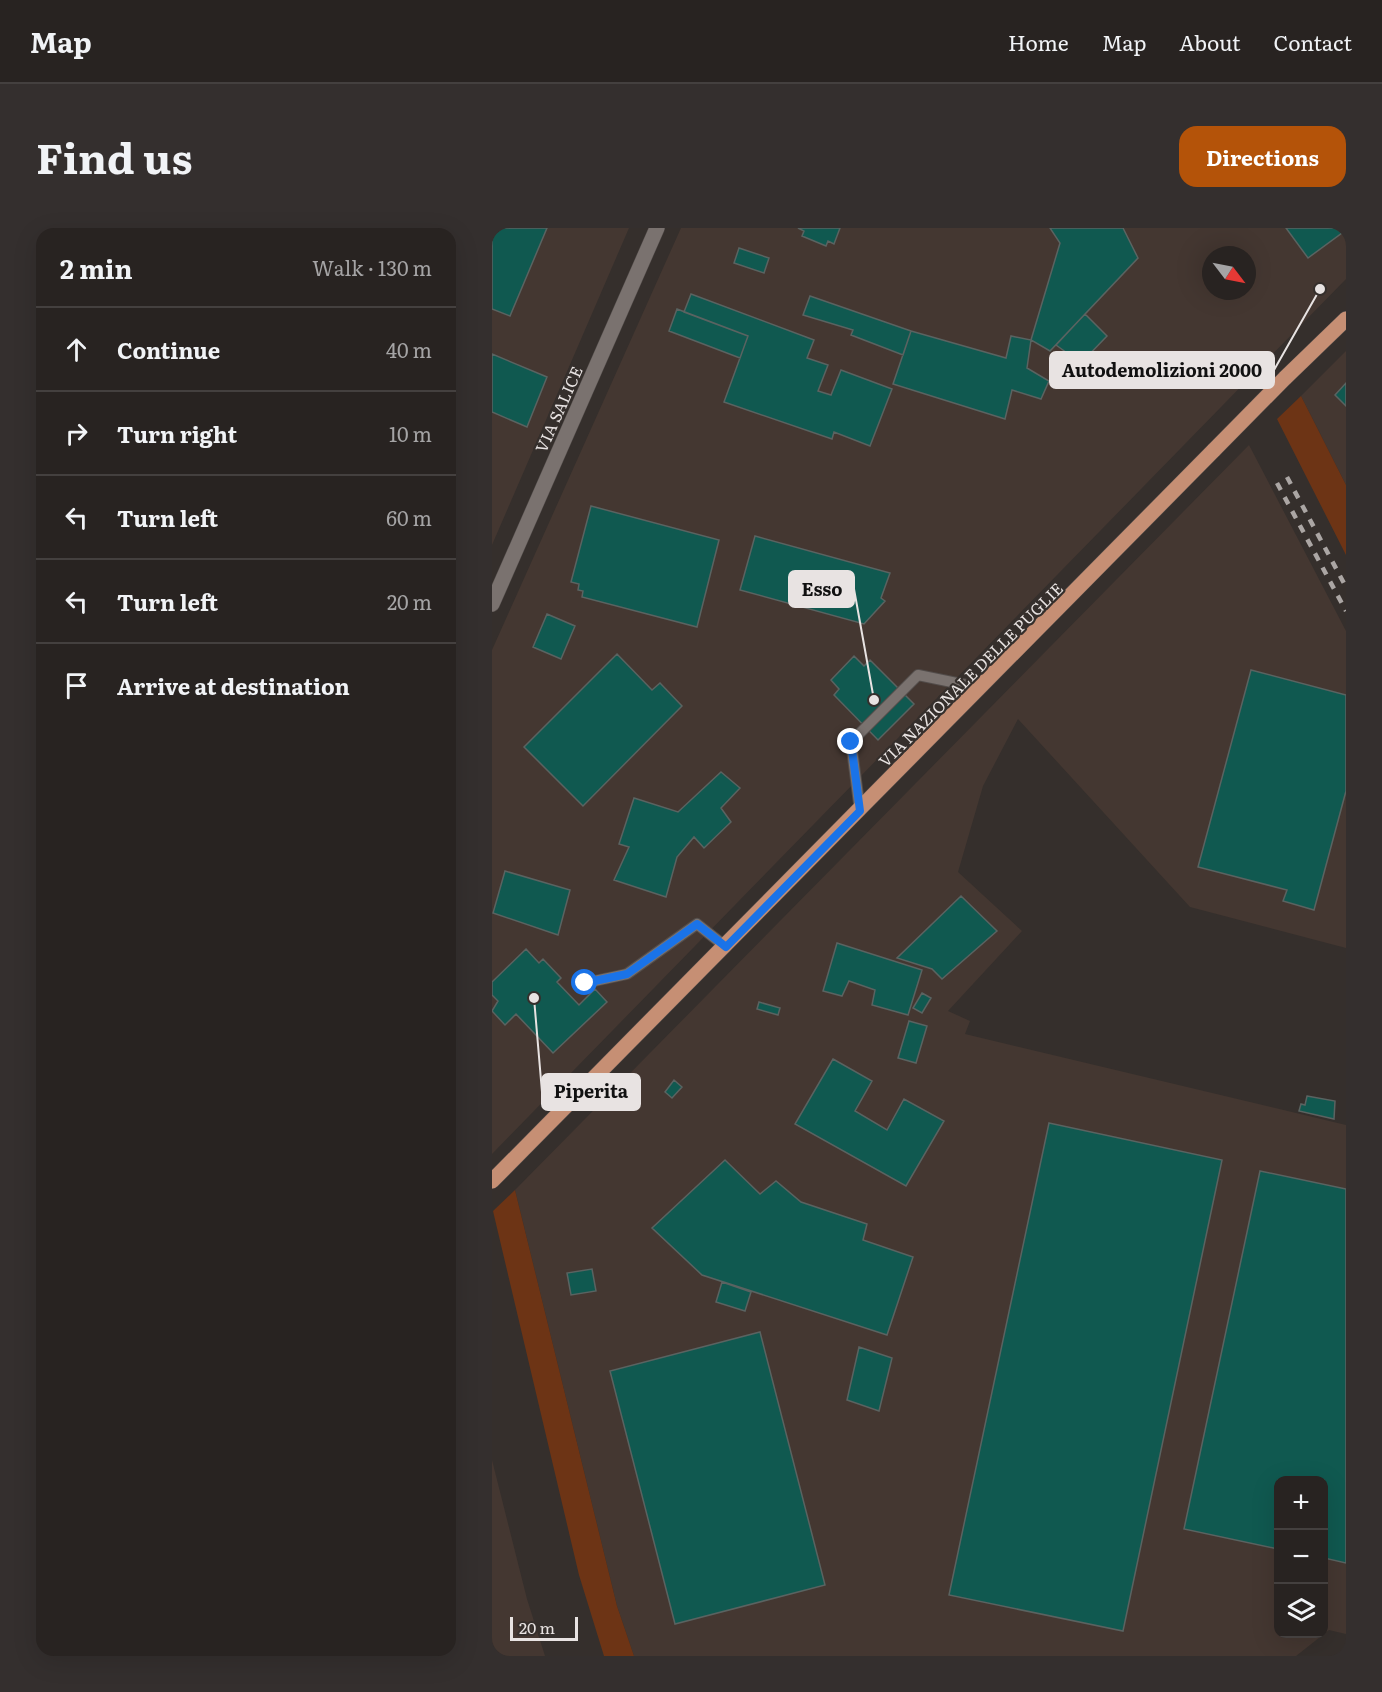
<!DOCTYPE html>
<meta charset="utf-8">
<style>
body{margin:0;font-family:Literata,serif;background:#342f2e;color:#f1f3f6}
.controls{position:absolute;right:18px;bottom:18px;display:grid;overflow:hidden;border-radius:12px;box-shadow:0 6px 24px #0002}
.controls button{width:54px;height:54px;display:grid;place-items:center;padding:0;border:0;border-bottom:2px solid #44403f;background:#282321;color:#f1f3f6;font:30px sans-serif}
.compass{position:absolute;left:710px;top:18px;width:54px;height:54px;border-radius:50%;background:#282321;box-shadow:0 6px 24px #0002;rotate:122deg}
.scale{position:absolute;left:18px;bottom:15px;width:68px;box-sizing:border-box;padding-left:6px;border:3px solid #e8e3e2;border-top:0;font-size:16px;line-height:21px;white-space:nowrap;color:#e8e3e2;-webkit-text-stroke:4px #352f2c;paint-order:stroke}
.stop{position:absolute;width:18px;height:18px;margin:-14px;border:4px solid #1a73e8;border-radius:50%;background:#fff}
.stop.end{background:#1a73e8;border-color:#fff;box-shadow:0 2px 6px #0008}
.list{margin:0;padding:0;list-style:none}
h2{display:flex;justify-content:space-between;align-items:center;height:78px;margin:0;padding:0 24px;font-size:26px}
h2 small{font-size:20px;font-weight:400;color:#a5a4a5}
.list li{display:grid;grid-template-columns:39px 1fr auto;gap:18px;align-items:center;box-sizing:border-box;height:84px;padding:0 24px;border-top:2px solid #44403f}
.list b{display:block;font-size:22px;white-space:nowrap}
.list em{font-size:20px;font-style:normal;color:#a5a4a5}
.icon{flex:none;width:33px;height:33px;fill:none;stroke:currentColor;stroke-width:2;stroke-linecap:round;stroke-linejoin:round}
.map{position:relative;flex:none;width:854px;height:1428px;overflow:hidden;border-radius:18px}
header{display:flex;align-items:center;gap:36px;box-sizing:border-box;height:84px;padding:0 30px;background:#282321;border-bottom:2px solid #44403f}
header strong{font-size:28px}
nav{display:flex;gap:33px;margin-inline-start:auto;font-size:21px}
.intro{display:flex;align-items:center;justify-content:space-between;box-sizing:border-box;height:144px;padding:0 36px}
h1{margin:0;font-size:42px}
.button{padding:15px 27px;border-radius:18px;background:#b45309;color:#fff;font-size:21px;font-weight:700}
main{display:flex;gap:36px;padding:0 36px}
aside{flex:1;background:#282321;border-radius:18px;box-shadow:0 6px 24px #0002}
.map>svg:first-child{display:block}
.built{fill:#443731;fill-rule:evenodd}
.green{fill:#6d3415}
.building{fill:#105950;stroke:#5a6361;stroke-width:1.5}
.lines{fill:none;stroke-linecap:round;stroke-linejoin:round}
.lane-casing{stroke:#524c4a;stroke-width:12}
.street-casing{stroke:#524c4a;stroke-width:16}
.primary-casing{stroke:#524c4a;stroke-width:16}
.lane{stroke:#7a726f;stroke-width:10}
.street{stroke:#7a726f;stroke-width:15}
.primary{stroke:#c68f74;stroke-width:15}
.rail{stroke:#aba6a4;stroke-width:4.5;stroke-dasharray:8 8;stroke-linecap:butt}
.primary-bridge-casing{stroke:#524c4a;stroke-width:16;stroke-linecap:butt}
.primary-bridge{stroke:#c68f74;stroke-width:15}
.route{stroke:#1a73e8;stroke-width:8}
.labels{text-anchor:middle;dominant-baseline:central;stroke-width:4.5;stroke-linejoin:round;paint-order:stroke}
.street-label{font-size:16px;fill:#e8e3e2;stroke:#352f2c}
.leader{fill:none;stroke:#e8e3e2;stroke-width:2}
.callout-dot{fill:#e8e3e2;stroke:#352f2c;stroke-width:2}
.callout{fill:#e8e3e2;stroke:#e8e3e2;stroke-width:2}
.callout-label{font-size:18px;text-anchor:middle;font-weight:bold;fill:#111}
</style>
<header>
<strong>Map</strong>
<nav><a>Home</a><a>Map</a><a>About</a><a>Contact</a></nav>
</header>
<div class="intro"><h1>Find us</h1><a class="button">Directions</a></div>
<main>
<aside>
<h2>2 min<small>Walk · 130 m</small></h2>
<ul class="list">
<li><svg class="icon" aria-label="ahead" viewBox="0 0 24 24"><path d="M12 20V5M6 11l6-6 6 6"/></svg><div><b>Continue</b></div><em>40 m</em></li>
<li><svg class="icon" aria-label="right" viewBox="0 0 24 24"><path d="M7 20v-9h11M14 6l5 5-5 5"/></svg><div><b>Turn right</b></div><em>10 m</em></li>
<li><svg class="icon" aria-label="left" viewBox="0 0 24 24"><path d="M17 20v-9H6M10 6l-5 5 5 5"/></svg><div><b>Turn left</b></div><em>60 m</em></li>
<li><svg class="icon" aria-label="left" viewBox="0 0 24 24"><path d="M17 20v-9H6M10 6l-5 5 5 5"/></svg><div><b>Turn left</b></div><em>20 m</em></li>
<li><svg class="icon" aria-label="arrive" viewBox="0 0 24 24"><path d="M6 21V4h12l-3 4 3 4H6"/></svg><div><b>Arrive at destination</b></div></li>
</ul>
</aside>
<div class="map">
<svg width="854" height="1428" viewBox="0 0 854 1428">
<rect width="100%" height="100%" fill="#352f2c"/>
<path class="built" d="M0 0H137L0 317Z
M189 0H854V51L0 926V422ZM719 27H755V63H719Z
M854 123V257L809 168Z
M757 217 854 403V720L698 679 526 491 491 558 466 644 530 703 456 783 478 793 473 806 854 897V1406L837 1402 804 1428H142L125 1378 23 962ZM786 1252H832V1406H786Z
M0 1232 35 1371 53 1428H0Z"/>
<path class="green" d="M809 168 854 257V327L785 191Z
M23 962 125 1378 142 1428H112L87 1347 1 983Z"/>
<path class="building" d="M0 0H55L18 88 0 81Z
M306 0H348L342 16 336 13 334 18 310 8 312 3Z
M558 0H631L646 30 558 123 539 112 568 15Z
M794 0H854V2L816 30Z
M247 20 277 30 272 45 242 35Z
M199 66 322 112 315 130 336 137 326 163 339 167 349 142 400 161 378 218 342 204 340 211 232 174 256 108 192 84Z
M318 68 419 103 411 127 359 107 361 102 311 87Z
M185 81 256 108 248 130 177 103Z
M593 86 615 108 589 135 564 117Z
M419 103 514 130 519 108 539 112 535 140 557 153 549 171 520 162 513 191 401 156Z
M0 126 55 149 35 199 0 184Z
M854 155V178L843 167Z
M99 278 227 312 205 399 90 369 91 363 86 362 87 356 79 354Z
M263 308 398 345 389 370 393 373 372 396 248 362Z
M55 386 83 398 69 431 41 419Z
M125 426 160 462 168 455 190 478 91 578 32 519Z
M362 428 372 438 378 432 422 476 386 512 342 467 347 461 339 452Z
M759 442 854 467V563L822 682 791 673 795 662 706 639Z
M229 544 248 560 229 580 239 594 212 620 202 609 185 629 174 669 122 652 137 619 127 616 142 570 186 584Z
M13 643 78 662 66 707 1 685Z
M469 668 505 703 450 751 440 741 405 730Z
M345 715 430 742 416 787 380 777 383 762 357 753 350 768 331 763Z
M34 721 47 735 51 731 69 750 65 754 87 777 103 761 115 774 61 825 24 786 13 797 0 783 6 773 0 767V754Z
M430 765 439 770 430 785 421 780Z
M267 774 288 780 286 787 265 781Z
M417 793 435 798 424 835 406 830Z
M341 831 380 853 363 883 395 902 412 871 452 893 414 958 303 896Z
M182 852 190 859 180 870 173 864Z
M815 868 843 873 842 891 807 883 809 876 813 877Z
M557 895 730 932 631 1403 457 1367Z
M233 932 268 966 284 953 309 974 375 996 371 1012 421 1029 395 1107 210 1047 160 1000Z
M768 943 854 961V1335L832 1330V1252H786V1321L692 1301Z
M100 1041 104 1063 79 1067 75 1045Z
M230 1054 259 1064 253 1083 224 1074Z
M268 1104 333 1357 183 1396 118 1143Z
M367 1119 400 1130 387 1183 355 1172Z"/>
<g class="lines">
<defs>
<path id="lane" d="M368 583 359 514 426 447 489 460
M93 755 135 746 205 696 234 719"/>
<path id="street" d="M0 376 165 0"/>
<path id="primary" d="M793 150 854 91
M0 953 722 222"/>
</defs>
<use href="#lane" class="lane-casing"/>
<use href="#street" class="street-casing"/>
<use href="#primary" class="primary-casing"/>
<use href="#lane" class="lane"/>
<use href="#street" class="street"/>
<use href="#primary" class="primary"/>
<path class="rail" d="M795 249 854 359
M785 255 854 383"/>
<defs>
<path id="primary-bridge" d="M722 222 793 150"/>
</defs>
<use href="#primary-bridge" class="primary-bridge-casing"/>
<use href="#primary-bridge" class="primary-bridge"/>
</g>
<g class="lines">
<path class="route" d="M93 755 135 746 205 696 234 719 368 583 359 514"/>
</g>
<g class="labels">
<g class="street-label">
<text transform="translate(66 181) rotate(-66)">VIA SALICE</text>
<text transform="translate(478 446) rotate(-45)">VIA NAZIONALE DELLE PUGLIE</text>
</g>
</g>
<path class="leader" d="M828 61L782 142M382 472L362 361M42 770L50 864"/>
<g class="callout-dot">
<circle cx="828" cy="61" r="6"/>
<circle cx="382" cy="472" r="6"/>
<circle cx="42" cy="770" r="6"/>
</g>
<g class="callout">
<rect x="558" y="124" width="224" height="36" rx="6"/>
<rect x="297" y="343" width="65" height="36" rx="6"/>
<rect x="50" y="846" width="98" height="36" rx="6"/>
</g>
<g class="callout-label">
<text x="670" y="149">Autodemolizioni 2000</text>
<text x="330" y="368">Esso</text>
<text x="99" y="870">Piperita</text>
</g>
</svg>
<div class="controls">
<button>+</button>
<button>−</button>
<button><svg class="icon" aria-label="layers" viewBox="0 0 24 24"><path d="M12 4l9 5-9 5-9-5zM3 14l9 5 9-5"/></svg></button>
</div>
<svg class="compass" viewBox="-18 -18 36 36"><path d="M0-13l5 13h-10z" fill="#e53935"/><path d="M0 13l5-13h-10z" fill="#a5a4a5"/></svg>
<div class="scale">20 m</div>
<div class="stop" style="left:93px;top:755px"></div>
<div class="stop end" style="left:359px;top:514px"></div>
</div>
</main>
